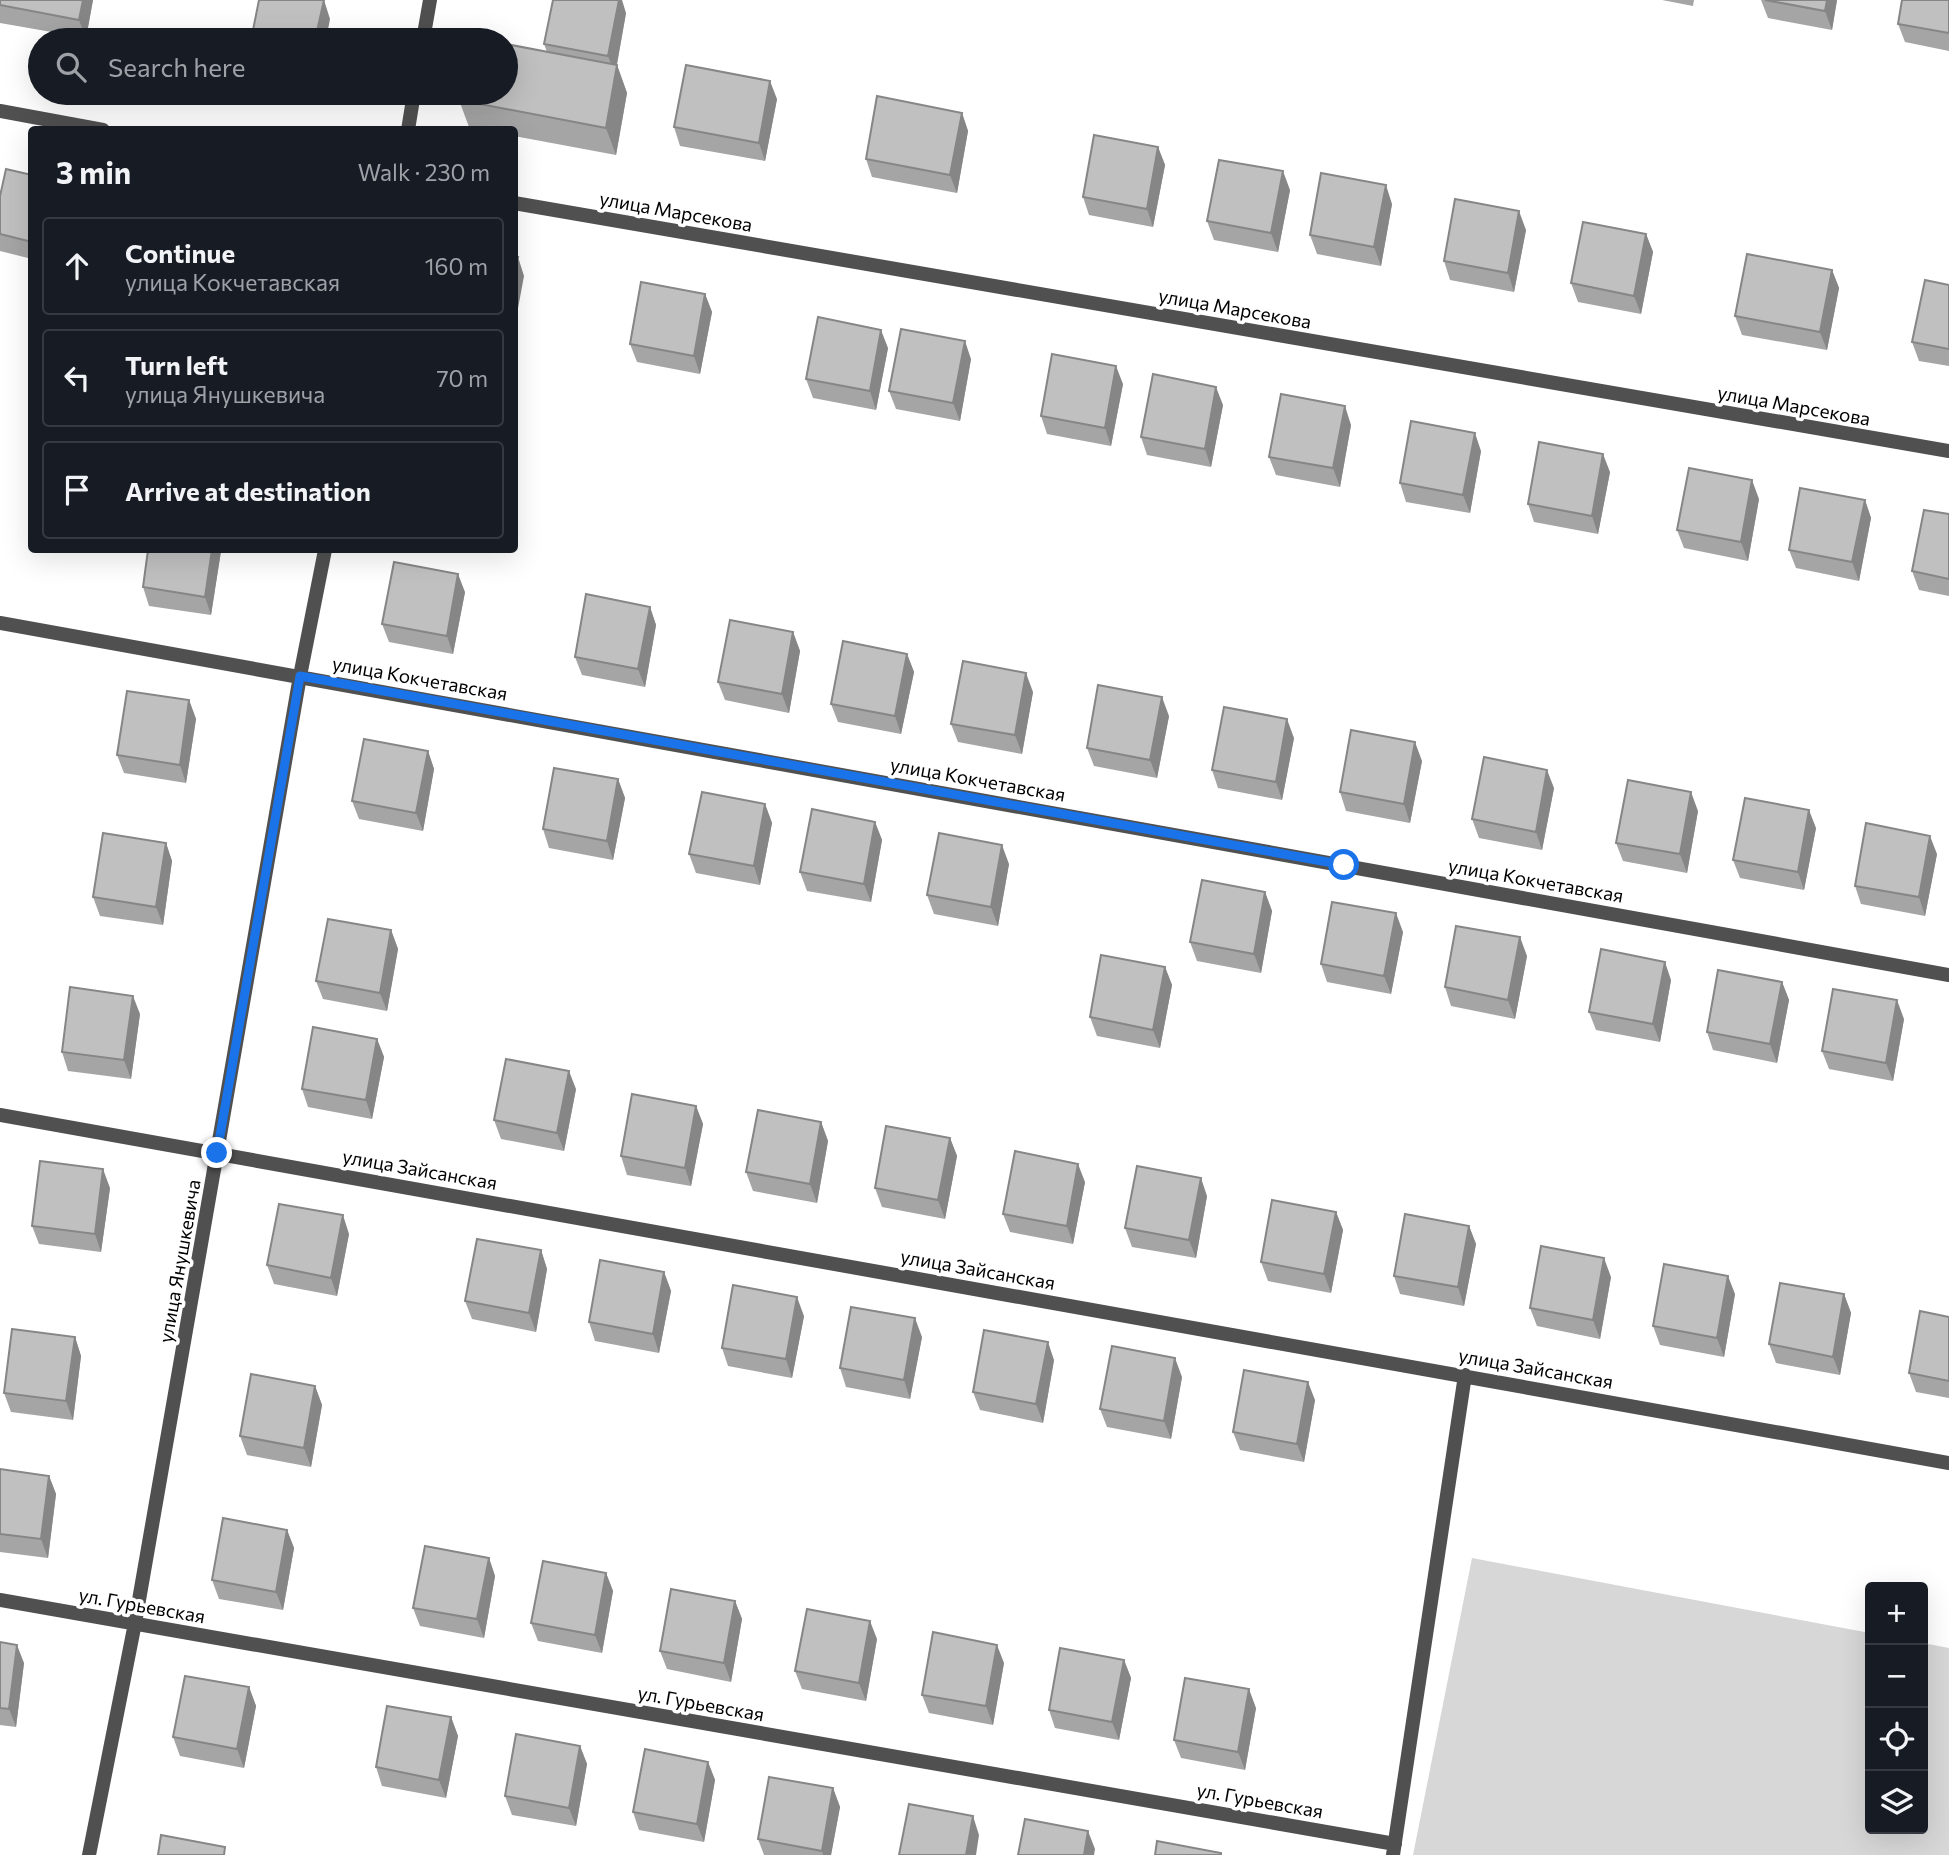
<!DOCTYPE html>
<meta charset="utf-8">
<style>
body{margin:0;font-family:Commissioner,sans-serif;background:#242831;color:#f1f3f6}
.controls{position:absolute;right:21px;bottom:21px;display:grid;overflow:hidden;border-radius:7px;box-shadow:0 7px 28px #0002}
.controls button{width:63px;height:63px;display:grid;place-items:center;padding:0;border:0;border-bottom:2px solid #363941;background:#171b24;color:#f1f3f6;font:35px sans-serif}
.stop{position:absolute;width:21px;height:21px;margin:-16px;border:5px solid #1a73e8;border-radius:50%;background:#fff}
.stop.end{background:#1a73e8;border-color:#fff;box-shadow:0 2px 7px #0008}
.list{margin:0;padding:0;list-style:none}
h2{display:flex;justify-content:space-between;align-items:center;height:91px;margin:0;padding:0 28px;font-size:30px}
h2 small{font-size:23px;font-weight:400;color:#9ea1a6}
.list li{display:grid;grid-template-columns:46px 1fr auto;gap:21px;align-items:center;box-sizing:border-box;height:98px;margin:0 14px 14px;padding:0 14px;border:2px solid #363941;border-radius:7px}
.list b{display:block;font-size:26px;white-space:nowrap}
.list p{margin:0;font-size:23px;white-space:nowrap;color:#9ea1a6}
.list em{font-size:23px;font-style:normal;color:#9ea1a6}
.icon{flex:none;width:38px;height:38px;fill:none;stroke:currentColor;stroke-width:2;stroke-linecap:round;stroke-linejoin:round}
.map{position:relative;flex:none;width:1949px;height:1855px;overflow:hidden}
.search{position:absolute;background:#171b24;box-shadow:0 7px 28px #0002;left:28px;top:28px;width:490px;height:77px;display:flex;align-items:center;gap:18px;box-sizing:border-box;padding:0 24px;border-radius:38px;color:#9ea1a6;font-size:26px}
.panel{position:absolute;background:#171b24;box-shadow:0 7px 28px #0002;left:28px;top:126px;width:490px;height:427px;border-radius:7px}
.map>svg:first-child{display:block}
.green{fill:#d7d7d7}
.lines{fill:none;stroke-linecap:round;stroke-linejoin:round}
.minor{stroke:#505050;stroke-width:14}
.wall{fill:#a5a5a5}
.shaded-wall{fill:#868686}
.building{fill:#c0c0c0;stroke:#868686;stroke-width:2}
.route{stroke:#1a73e8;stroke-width:9}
.labels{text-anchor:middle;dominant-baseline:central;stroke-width:7;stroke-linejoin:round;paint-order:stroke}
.street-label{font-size:19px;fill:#000;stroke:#fff}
</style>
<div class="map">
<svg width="1949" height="1855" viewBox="0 0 1949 1855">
<rect width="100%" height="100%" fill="#fff"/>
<path class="green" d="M1472 1558 1870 1633V1829H1923V1643L1949 1648V1855H1413Z"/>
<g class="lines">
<path class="minor" d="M423 40 430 0
M0 111 103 130
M408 130 414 93
M514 203 1949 451
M0 623 1949 975
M0 1115 1949 1463
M0 1600 1395 1844
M89 1855 135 1623 300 676 325 550
M1393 1855 1465 1375"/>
</g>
<path class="wall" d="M0 0H93L86 38 0 23Z
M1662 0H1694L1693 6Z
M1761 0H1837L1832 30 1768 18Z
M1949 0V51L1905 42 1898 24Z
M626 13 617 65 627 93 616 155 514 136V130H483L469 127 459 100 547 52 544 44Z
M286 93H315L313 99Z
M777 99 765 161 680 146 674 127Z
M962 113 968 131 957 193 872 177 866 159Z
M1158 147 1165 165 1153 227 1089 215 1083 197Z
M32 175V259L0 251V196Z
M1290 190 1278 252 1214 240 1207 221Z
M1392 204 1381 266 1317 254 1310 235Z
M1526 230 1514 292 1450 280 1444 261Z
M1646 234 1653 252 1641 314 1578 302 1571 283Z
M1832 270 1839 288 1827 350 1742 335 1735 316Z
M1949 285V366L1919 361 1912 342Z
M705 294 712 312 700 374 637 362 630 344Z
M888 348 876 410 813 398 806 379Z
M971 359 960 421 896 409 889 391Z
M1123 384 1111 446 1047 434 1041 416Z
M1223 405 1211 467 1147 455 1141 437Z
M1351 425 1340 487 1276 475 1269 457Z
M1481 451 1470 513 1406 502 1400 483Z
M1610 472 1598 534 1534 522 1528 504Z
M1759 499 1748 561 1684 548 1677 530Z
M1865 500 1871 518 1859 581 1796 568 1789 550Z
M1949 514V596L1919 590 1912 571Z
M148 550H220L221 551 211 615 149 606 143 587Z
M465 592 453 654 389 642 382 624Z
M650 607 656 625 645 687 582 675 575 657Z
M793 632 800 651 789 713 725 700 718 682Z
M907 654 914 672 901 734 838 722 831 704Z
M1033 692 1022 754 958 742 951 724Z
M189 700 196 719 186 783 124 773 117 755Z
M1169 716 1157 778 1094 766 1087 748Z
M1294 738 1282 800 1218 788 1212 770Z
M428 751 434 769 423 831 359 819 352 801Z
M1422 761 1410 823 1346 811 1340 792Z
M618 779 625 798 613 860 549 848 543 829Z
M1554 788 1542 850 1479 838 1472 819Z
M765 804 772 823 760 885 696 873 689 854Z
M1698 811 1687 873 1623 861 1616 843Z
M875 822 882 840 871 902 807 891 800 872Z
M1816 828 1804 890 1740 878 1733 860Z
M166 843 172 861 163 925 100 916 93 897Z
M1937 854 1925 916 1861 904 1855 886Z
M1009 864 998 926 934 914 927 895Z
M1265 892 1272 911 1261 973 1197 961 1190 942Z
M391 930 398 949 387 1011 323 999 316 981Z
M1403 932 1391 994 1327 982 1321 964Z
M1527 956 1515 1019 1451 1006 1445 987Z
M1165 967 1172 985 1160 1048 1097 1036 1090 1017Z
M1671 980 1660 1042 1596 1030 1589 1012Z
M1782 982 1789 1000 1777 1063 1713 1050 1707 1032Z
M140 1014 131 1079 68 1071 62 1052Z
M1904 1019 1893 1081 1829 1069 1822 1051Z
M377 1039 384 1057 372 1119 308 1107 302 1089Z
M576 1089 564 1151 501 1139 494 1120Z
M696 1106 703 1124 691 1186 627 1175 621 1156Z
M821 1122 828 1141 817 1203 753 1191 746 1172Z
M950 1138 957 1156 945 1219 882 1207 875 1188Z
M1085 1182 1073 1244 1010 1232 1003 1214Z
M110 1188 101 1252 39 1244 32 1226Z
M1207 1196 1196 1258 1132 1247 1125 1228Z
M1336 1212 1343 1230 1331 1293 1268 1281 1261 1262Z
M1469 1226 1476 1244 1464 1306 1400 1294 1394 1276Z
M349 1234 337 1296 274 1284 267 1265Z
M541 1250 547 1269 536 1332 472 1319 465 1301Z
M664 1272 671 1291 659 1353 595 1341 589 1322Z
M1611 1277 1600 1339 1537 1326 1530 1308Z
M1735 1294 1724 1357 1660 1345 1653 1326Z
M1844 1294 1851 1313 1840 1375 1776 1363 1769 1344Z
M804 1316 792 1378 728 1366 722 1348Z
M1949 1317V1398L1916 1392 1909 1373Z
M75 1337 81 1356 73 1420 11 1412 4 1393Z
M922 1337 910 1399 846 1387 840 1368Z
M1054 1360 1043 1423 980 1410 973 1392Z
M1182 1377 1171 1439 1107 1427 1100 1409Z
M315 1386 322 1405 311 1467 247 1455 240 1436Z
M1315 1400 1304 1462 1240 1450 1233 1432Z
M0 1469 49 1476 56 1494 48 1558 0 1552Z
M287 1530 294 1548 283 1610 219 1599 212 1580Z
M489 1558 495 1576 484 1638 420 1626 413 1608Z
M606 1573 613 1591 602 1653 538 1641 531 1623Z
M735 1601 742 1619 731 1682 667 1669 660 1651Z
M877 1639 866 1701 802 1689 795 1671Z
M0 1642 24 1663 16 1727 0 1725Z
M1124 1660 1131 1678 1119 1740 1055 1728 1049 1710Z
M1004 1663 993 1725 929 1713 922 1695Z
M249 1687 256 1706 244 1768 180 1756 173 1737Z
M1256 1708 1245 1770 1181 1758 1174 1740Z
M451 1717 458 1736 446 1798 382 1786 376 1767Z
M580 1746 587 1764 576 1826 512 1815 505 1796Z
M708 1762 715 1780 704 1842 639 1830 633 1812Z
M833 1788 840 1807 831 1855H764L758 1839Z"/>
<path class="shaded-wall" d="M83 0H93L86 38 79 20Z
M324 0 330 19 326 40H315Z
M619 0H622L626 13 615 74 608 56Z
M1827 0H1837L1832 30 1825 11Z
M617 65 627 93 616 155 606 128Z
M770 81 777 99 765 161 759 143Z
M962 113 968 131 957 193 950 175Z
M1158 147 1165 165 1153 227 1147 209Z
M1283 171 1290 190 1278 252 1271 233Z
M1386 185 1392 204 1381 266 1374 247Z
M1519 211 1526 230 1514 292 1508 273Z
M1646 234 1653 252 1641 314 1634 296Z
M518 257 524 276 514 330V274Z
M1832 270 1839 288 1827 350 1820 332Z
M705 294 712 312 700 374 694 356Z
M881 330 888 348 876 410 870 391Z
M965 341 971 359 960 421 953 403Z
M1116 366 1123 384 1111 446 1105 428Z
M1216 387 1223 405 1211 467 1205 449Z
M1345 406 1351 425 1340 487 1333 468Z
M1475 433 1481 451 1470 513 1463 495Z
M1603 454 1610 472 1598 534 1592 516Z
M1752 480 1759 499 1748 561 1741 542Z
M1865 500 1871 518 1859 581 1852 562Z
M212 550H220L221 551 211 615 205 597Z
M458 574 465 592 453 654 447 636Z
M650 607 656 625 645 687 638 669Z
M793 632 800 651 789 713 782 694Z
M907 654 914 672 901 734 895 716Z
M1026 673 1033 692 1022 754 1015 735Z
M1162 697 1169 716 1157 778 1150 760Z
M189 700 196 719 186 783 180 765Z
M1287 719 1294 738 1282 800 1276 782Z
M1415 742 1422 761 1410 823 1404 804Z
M428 751 434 769 423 831 416 813Z
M1547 770 1554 788 1542 850 1536 832Z
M618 779 625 798 613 860 607 841Z
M1691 792 1698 811 1687 873 1680 854Z
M765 804 772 823 760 885 754 866Z
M1809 810 1816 828 1804 890 1798 872Z
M875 822 882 840 871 902 864 884Z
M1930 836 1937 854 1925 916 1919 897Z
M166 843 172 861 163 925 156 907Z
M1002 845 1009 864 998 926 991 907Z
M1265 892 1272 911 1261 973 1254 954Z
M1396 913 1403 932 1391 994 1384 976Z
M391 930 398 949 387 1011 380 993Z
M1520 937 1527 956 1515 1019 1508 1000Z
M1665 962 1671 980 1660 1042 1653 1024Z
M1165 967 1172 985 1160 1048 1153 1030Z
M1782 982 1789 1000 1777 1063 1770 1044Z
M133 996 140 1014 131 1079 124 1060Z
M1897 1000 1904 1019 1893 1081 1886 1063Z
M377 1039 384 1057 372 1119 366 1100Z
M569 1071 576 1089 564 1151 557 1133Z
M696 1106 703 1124 691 1186 685 1168Z
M821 1122 828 1141 817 1203 810 1184Z
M950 1138 957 1156 945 1219 938 1200Z
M1078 1164 1085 1182 1073 1244 1067 1226Z
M103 1169 110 1188 101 1252 95 1234Z
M1201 1178 1207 1196 1196 1258 1189 1240Z
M1336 1212 1343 1230 1331 1293 1324 1274Z
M343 1215 349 1234 337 1296 331 1278Z
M1469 1226 1476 1244 1464 1306 1458 1287Z
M541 1250 547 1269 536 1332 529 1313Z
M1604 1258 1611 1277 1600 1339 1593 1320Z
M664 1272 671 1291 659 1353 653 1334Z
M1728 1276 1735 1294 1724 1357 1717 1338Z
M1844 1294 1851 1313 1840 1375 1833 1357Z
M797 1297 804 1316 792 1378 786 1359Z
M915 1318 922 1337 910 1399 904 1380Z
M75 1337 81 1356 73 1420 66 1401Z
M1048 1342 1054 1360 1043 1423 1036 1404Z
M1175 1358 1182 1377 1171 1439 1164 1421Z
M1308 1382 1315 1400 1304 1462 1297 1444Z
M315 1386 322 1405 311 1467 304 1448Z
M49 1476 56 1494 48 1558 41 1539Z
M287 1530 294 1548 283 1610 276 1592Z
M489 1558 495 1576 484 1638 477 1619Z
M606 1573 613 1591 602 1653 595 1635Z
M735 1601 742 1619 731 1682 724 1663Z
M870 1621 877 1639 866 1701 859 1683Z
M17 1645 24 1663 16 1727 9 1709Z
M997 1645 1004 1663 993 1725 986 1706Z
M1124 1660 1131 1678 1119 1740 1112 1722Z
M249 1687 256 1706 244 1768 237 1749Z
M1249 1689 1256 1708 1245 1770 1238 1752Z
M451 1717 458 1736 446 1798 439 1780Z
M580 1746 587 1764 576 1826 569 1808Z
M708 1762 715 1780 704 1842 697 1824Z
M833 1788 840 1807 831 1855H823L822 1851Z
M973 1816 979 1835 976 1855H966Z
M1088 1831 1095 1849 1094 1855H1084Z"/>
<path class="building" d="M0 0H83L79 20 0 5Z
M259 0H324L315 40H251Z
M553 0H619L608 56 544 44Z
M1765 0H1827L1825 11Z
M1902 0H1949V33L1898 24Z
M471 38 485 40H470Z
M506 44 617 65 606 128 459 100 461 93H506Z
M686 65 770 81 759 143 674 127Z
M877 96 962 113 950 175 866 159Z
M1094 135 1158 147 1147 209 1083 197Z
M1219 160 1283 171 1271 233 1207 221Z
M6 169 32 175V242L0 234V196Z
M1321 173 1386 185 1374 247 1310 235Z
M1455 199 1519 211 1508 273 1444 261Z
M1583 222 1646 234 1634 296 1571 283Z
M1747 254 1832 270 1820 332 1735 316Z
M514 257H518L514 274Z
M1925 280 1949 285V349L1912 342Z
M641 282 705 294 694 356 630 344Z
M818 317 881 330 870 391 806 379Z
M901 329 965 341 953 403 889 391Z
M1052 354 1116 366 1105 428 1041 416Z
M1153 374 1216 387 1205 449 1141 437Z
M1281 394 1345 406 1333 468 1269 457Z
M1411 421 1475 433 1463 495 1400 483Z
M1539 442 1603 454 1592 516 1528 504Z
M1689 468 1752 480 1741 542 1677 530Z
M1800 488 1865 500 1852 562 1789 550Z
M1924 510 1949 514V579L1912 571Z
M148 550H212L205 597 143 587Z
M394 562 458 574 447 636 382 624Z
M586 594 650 607 638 669 575 657Z
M730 620 793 632 782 694 718 682Z
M843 641 907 654 895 716 831 704Z
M963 661 1026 673 1015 735 951 724Z
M1098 685 1162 697 1150 760 1087 748Z
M127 691 189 700 180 765 117 755Z
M1224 707 1287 719 1276 782 1212 770Z
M1351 730 1415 742 1404 804 1340 792Z
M364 739 428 751 416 813 352 801Z
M1484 757 1547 770 1536 832 1472 819Z
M554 768 618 779 607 841 543 829Z
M1628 780 1691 792 1680 854 1616 843Z
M702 792 765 804 754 866 689 854Z
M1745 798 1809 810 1798 872 1733 860Z
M812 809 875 822 864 884 800 872Z
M1866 823 1930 836 1919 897 1855 886Z
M103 833 166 843 156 907 93 897Z
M939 833 1002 845 991 907 927 895Z
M1202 880 1265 892 1254 954 1190 942Z
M1332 902 1396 913 1384 976 1321 964Z
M328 919 391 930 380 993 316 981Z
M1456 926 1520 937 1508 1000 1445 987Z
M1601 949 1665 962 1653 1024 1589 1012Z
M1101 955 1165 967 1153 1030 1090 1017Z
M1718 970 1782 982 1770 1044 1707 1032Z
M70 987 133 996 124 1060 62 1052Z
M1833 989 1897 1000 1886 1063 1822 1051Z
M313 1027 377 1039 366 1100 302 1089Z
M506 1059 569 1071 557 1133 494 1120Z
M632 1094 696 1106 685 1168 621 1156Z
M758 1110 821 1122 810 1184 746 1172Z
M886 1126 950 1138 938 1200 875 1188Z
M1015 1151 1078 1164 1067 1226 1003 1214Z
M40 1161 103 1169 95 1234 32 1226Z
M1137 1166 1201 1178 1189 1240 1125 1228Z
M1272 1200 1336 1212 1324 1274 1261 1262Z
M279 1204 343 1215 331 1278 267 1265Z
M1405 1214 1469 1226 1458 1287 1394 1276Z
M477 1239 541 1250 529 1313 465 1301Z
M1541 1246 1604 1258 1593 1320 1530 1308Z
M600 1260 664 1272 653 1334 589 1322Z
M1664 1264 1728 1276 1717 1338 1653 1326Z
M1780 1283 1844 1294 1833 1357 1769 1344Z
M733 1285 797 1297 786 1359 722 1348Z
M851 1307 915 1318 904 1380 840 1368Z
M1920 1311 1949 1317V1381L1909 1373Z
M12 1329 75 1337 66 1401 4 1393Z
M984 1330 1048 1342 1036 1404 973 1392Z
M1112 1346 1175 1358 1164 1421 1100 1409Z
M1244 1370 1308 1382 1297 1444 1233 1432Z
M251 1374 315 1386 304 1448 240 1436Z
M0 1469 49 1476 41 1539 0 1534Z
M223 1518 287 1530 276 1592 212 1580Z
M425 1546 489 1558 477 1619 413 1608Z
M543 1561 606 1573 595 1635 531 1623Z
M671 1589 735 1601 724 1663 660 1651Z
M807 1609 870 1621 859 1683 795 1671Z
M933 1632 997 1645 986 1706 922 1695Z
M0 1642 17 1645 9 1709 0 1708Z
M1060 1648 1124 1660 1112 1722 1049 1710Z
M185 1676 249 1687 237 1749 173 1737Z
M1185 1678 1249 1689 1238 1752 1174 1740Z
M387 1706 451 1717 439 1780 376 1767Z
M516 1734 580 1746 569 1808 505 1796Z
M645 1749 708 1762 697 1824 633 1812Z
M769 1777 833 1788 822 1851 758 1839Z
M909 1804 973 1816 966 1855H899Z
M1025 1819 1088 1831 1084 1855H1018Z
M161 1835 225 1847 224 1855H158Z
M1157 1841 1221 1853V1855H1155Z"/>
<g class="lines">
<path class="route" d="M217 1153 300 676 1344 865"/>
</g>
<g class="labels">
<g class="street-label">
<text transform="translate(676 211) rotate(10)">улица Марсекова</text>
<text transform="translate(1235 308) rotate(10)">улица Марсекова</text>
<text transform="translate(1794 405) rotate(10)">улица Марсекова</text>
<text transform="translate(420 678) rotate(10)">улица Кокчетавская</text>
<text transform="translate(978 779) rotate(10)">улица Кокчетавская</text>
<text transform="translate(1536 880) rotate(10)">улица Кокчетавская</text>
<text transform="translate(420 1169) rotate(10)">улица Зайсанская</text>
<text transform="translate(179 1261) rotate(-80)">улица Янушкевича</text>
<text transform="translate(978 1269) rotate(10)">улица Зайсанская</text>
<text transform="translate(1536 1368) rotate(10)">улица Зайсанская</text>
<text transform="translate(142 1605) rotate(10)">ул. Гурьевская</text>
<text transform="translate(701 1703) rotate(10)">ул. Гурьевская</text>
<text transform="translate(1260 1800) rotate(10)">ул. Гурьевская</text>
</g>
</g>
</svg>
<div class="controls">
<button>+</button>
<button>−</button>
<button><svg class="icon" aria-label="locate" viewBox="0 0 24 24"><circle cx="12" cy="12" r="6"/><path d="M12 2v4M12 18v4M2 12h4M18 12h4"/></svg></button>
<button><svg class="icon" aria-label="layers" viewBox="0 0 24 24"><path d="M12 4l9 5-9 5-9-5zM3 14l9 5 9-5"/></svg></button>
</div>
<div class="stop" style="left:1344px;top:865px"></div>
<div class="stop end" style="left:217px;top:1153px"></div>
<div class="search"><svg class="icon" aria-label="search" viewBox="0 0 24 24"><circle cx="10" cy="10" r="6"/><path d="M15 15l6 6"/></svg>Search here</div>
<section class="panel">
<h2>3 min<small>Walk · 230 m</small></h2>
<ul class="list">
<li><svg class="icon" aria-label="ahead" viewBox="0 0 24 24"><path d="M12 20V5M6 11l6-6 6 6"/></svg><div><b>Continue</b><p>улица Кокчетавская</p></div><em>160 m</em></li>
<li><svg class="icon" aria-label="left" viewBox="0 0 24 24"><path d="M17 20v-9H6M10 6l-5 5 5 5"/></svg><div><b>Turn left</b><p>улица Янушкевича</p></div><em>70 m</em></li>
<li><svg class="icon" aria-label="arrive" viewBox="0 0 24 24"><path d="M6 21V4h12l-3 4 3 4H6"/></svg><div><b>Arrive at destination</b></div></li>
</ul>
</section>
</div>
